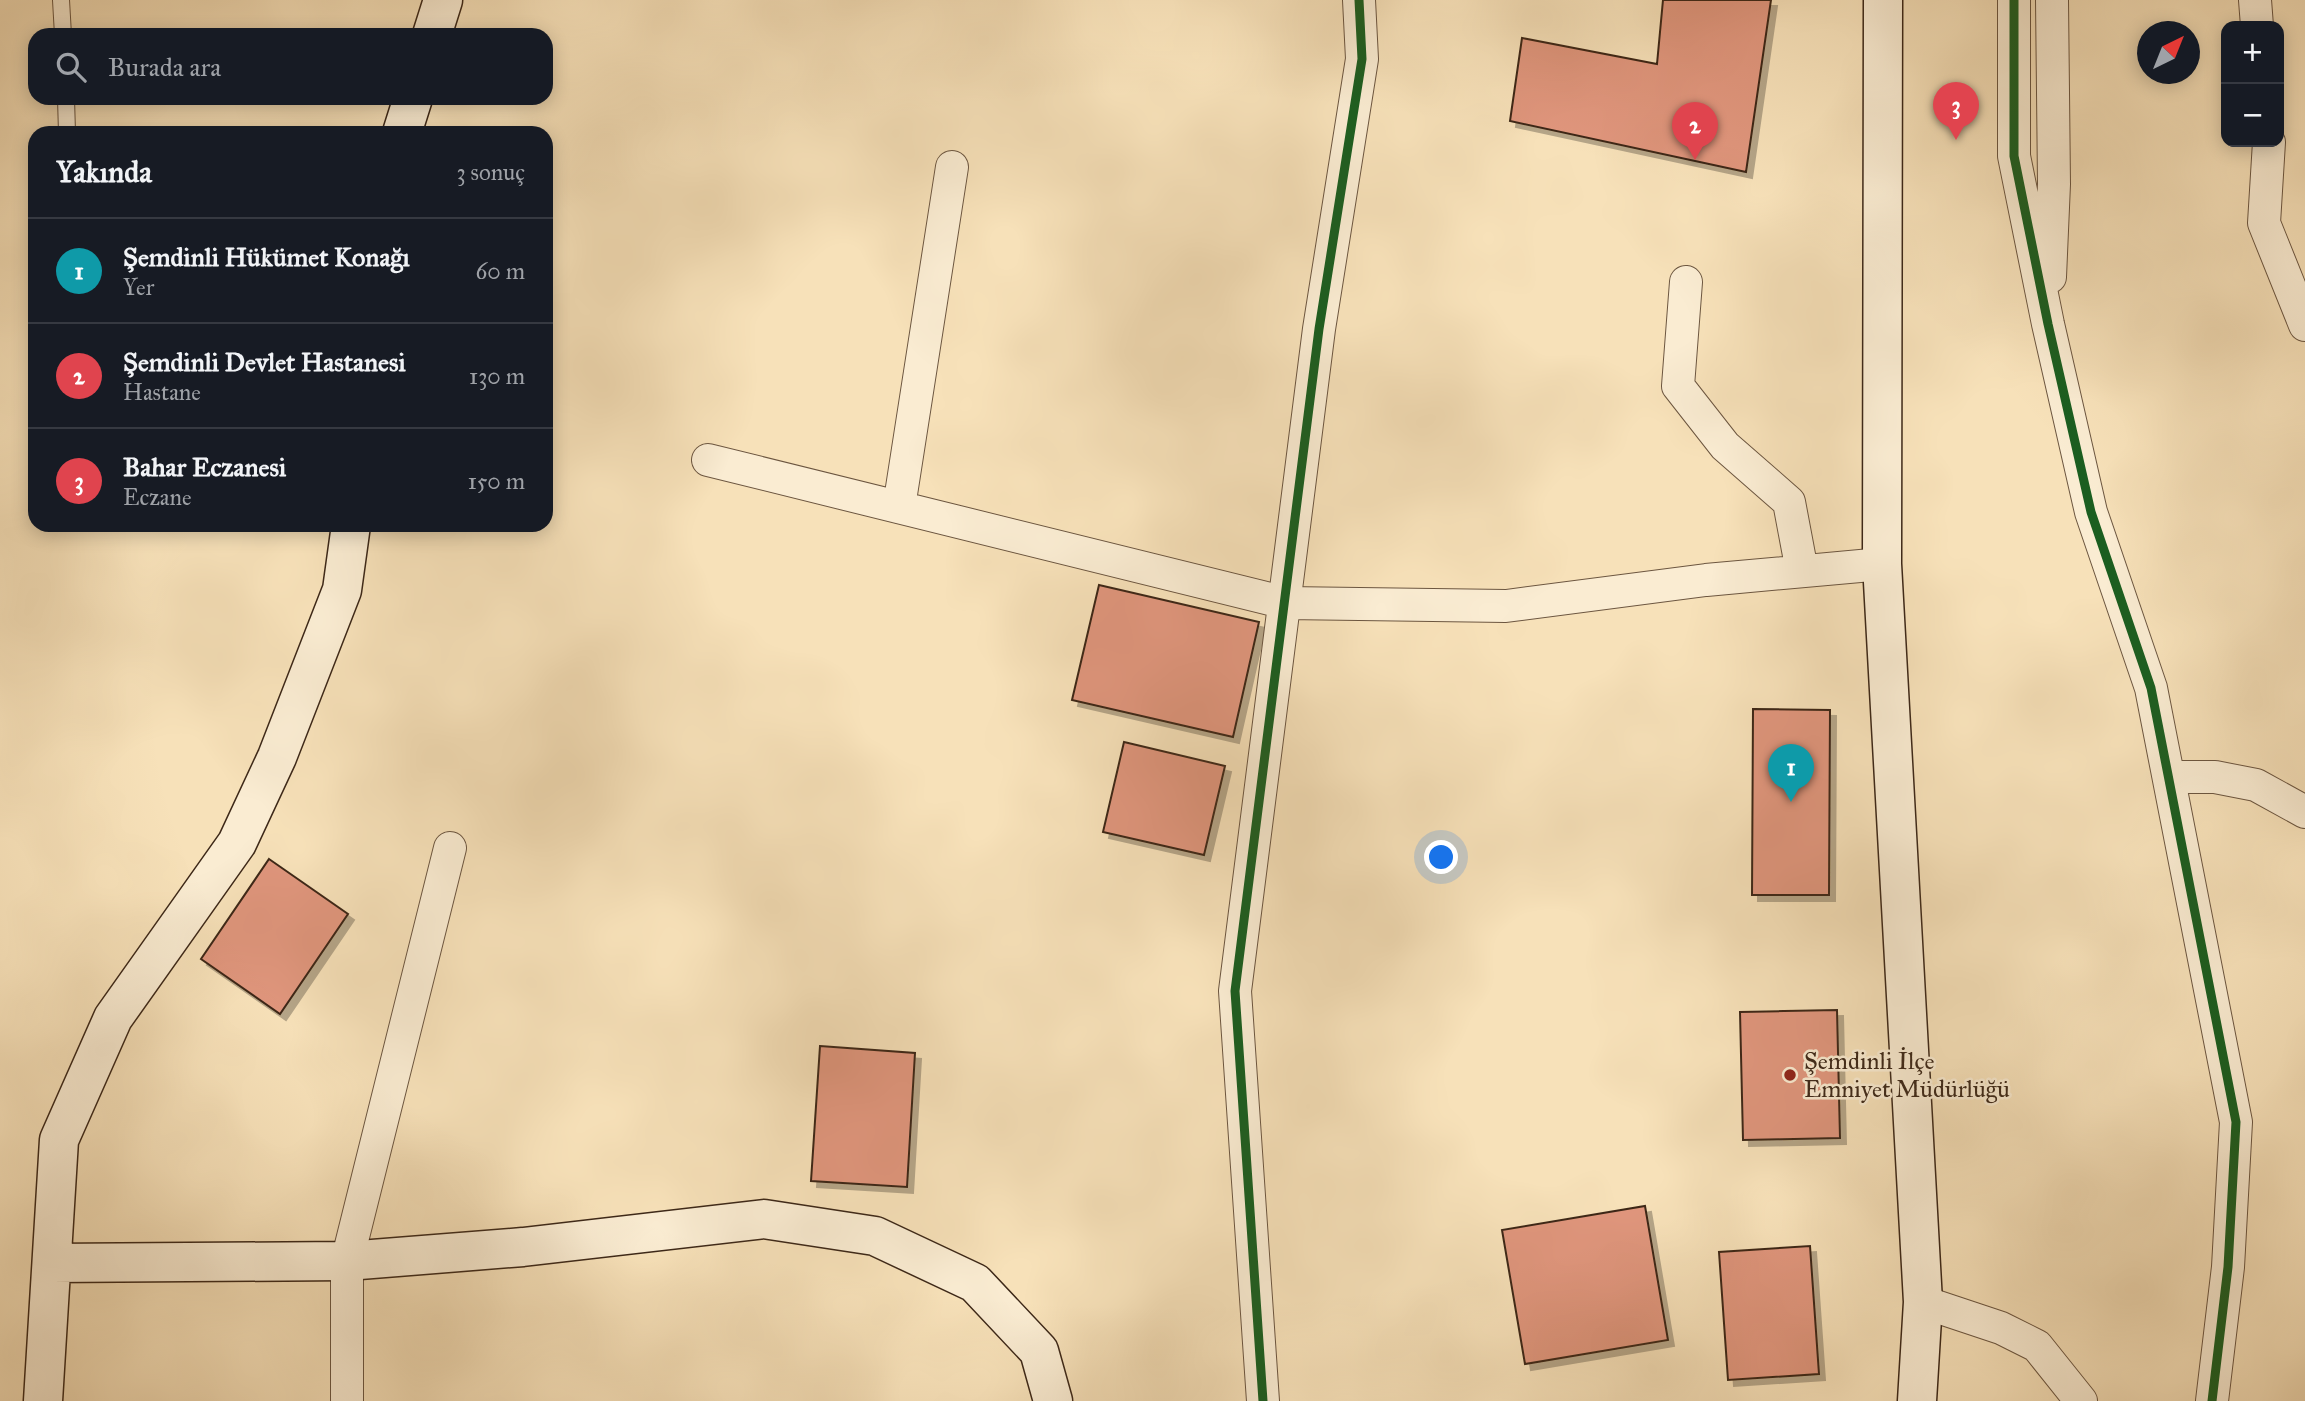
<!DOCTYPE html>
<html lang="tr">
<meta charset="utf-8">
<style>
body{margin:0;font-family:"IM FELL Great Primer",serif;background:#20242c;color:#f1f3f6}
.controls{position:absolute;right:21px;top:21px;display:grid;overflow:hidden;border-radius:14px;box-shadow:0 4px 18px #0003}
.controls button{width:63px;height:63px;display:grid;place-items:center;padding:0;border:0;border-bottom:2px solid #363941;background:#171b24;color:#f1f3f6;font:35px sans-serif}
.compass{position:absolute;left:2137px;top:21px;width:63px;height:63px;border-radius:50%;background:#171b24;box-shadow:0 4px 18px #0003;rotate:43deg}
.you{position:absolute;left:1442px;top:858px;width:24px;height:24px;margin:-18px;border:5px solid #fff;border-radius:50%;background:#1a73e8;box-shadow:0 0 0 10px #1a73e833}
.badge{display:grid;place-items:center;width:46px;height:46px;border-radius:50%;background:#c59692;color:#fff;font-size:23px;font-weight:700}
.pin{position:absolute;translate:-50% -58px;filter:drop-shadow(0 2px 4px #0008)}
.pin::after{content:'';position:absolute;top:37px;width:24px;height:21px;background:inherit;clip-path:polygon(0 0,100% 0,50% 100%)}
.list{margin:0;padding:0;list-style:none}
h2{display:flex;justify-content:space-between;align-items:center;height:91px;margin:0;padding:0 28px;font-size:30px}
h2 small{font-size:23px;font-weight:400;color:#9ea1a6}
.list li{display:grid;grid-template-columns:46px 1fr auto;gap:21px;align-items:center;box-sizing:border-box;height:105px;padding:0 28px;border-top:2px solid #363941}
.list b{display:block;font-size:26px;white-space:nowrap}
.list p{margin:0;font-size:23px;white-space:nowrap;color:#9ea1a6}
.list em{font-size:23px;font-style:normal;color:#9ea1a6}
.icon{flex:none;width:38px;height:38px;fill:none;stroke:currentColor;stroke-width:2;stroke-linecap:round;stroke-linejoin:round}
.map{position:relative;flex:none;width:2305px;height:1401px;overflow:hidden}
.search{position:absolute;background:#171b24;box-shadow:0 4px 18px #0003;left:28px;top:28px;width:525px;height:77px;display:flex;align-items:center;gap:18px;box-sizing:border-box;padding:0 24px;border-radius:21px;color:#9ea1a6;font-size:26px}
.panel{position:absolute;background:#171b24;box-shadow:0 4px 18px #0003;left:28px;top:126px;width:525px;height:406px;border-radius:21px}
.map>svg:first-child{display:block}
.building{fill:#e0967d;stroke:#3d2818;stroke-width:2;filter:url(#shadow)}
.lines{fill:none;stroke-linecap:round;stroke-linejoin:round}
.lane-casing{stroke:#6c5640;stroke-width:18}
.street-casing{stroke:#6c5640;stroke-width:34}
.secondary-casing{stroke:#3d2818;stroke-width:41}
.lane{stroke:#faecd2;stroke-width:16}
.street{stroke:#faecd2;stroke-width:32}
.secondary{stroke:#faecd2;stroke-width:38}
.cycleway-casing{stroke:#faecd2;stroke-width:13}
.cycleway{stroke:#1b5e20;stroke-width:9}
.poi-dot{fill:#8f2418;stroke:#faecd2;stroke-width:2.5}
.labels{text-anchor:middle;dominant-baseline:central;stroke-width:5;stroke-linejoin:round;paint-order:stroke}
.poi-label{font-size:24px;fill:#3d2818;stroke:#faecd2;text-anchor:start}
</style>
<div class="map">
<svg width="2305" height="1401" viewBox="0 0 2305 1401">
<defs>
<filter id="shadow"><feDropShadow dx="6" dy="6" stdDeviation="0" flood-color="#0004"/></filter>
</defs>
<rect width="100%" height="100%" fill="#f7e1b9"/>
<filter id="stains"><feTurbulence type="fractalNoise" baseFrequency=".00286" numOctaves="4"/><feColorMatrix values="0 0 0 0 .2 0 0 0 0 .09 0 0 0 0 .02 0 0 0 .5 -.17"/></filter>
<radialGradient id="worn" r=".72"><stop offset=".6" stop-color="#630" stop-opacity="0"/><stop offset="1" stop-color="#630" stop-opacity=".3"/></radialGradient>
<path class="building" d="M1663 0H1771L1746 172 1510 121 1522 38 1657 64Z
M1099 585 1259 622 1233 737 1072 700Z
M1753 709 1830 710 1829 895H1752Z
M1124 742 1225 766 1204 855 1103 832Z
M269 859 348 914 280 1014 201 959Z
M1837 1010 1840 1138 1743 1140 1740 1012Z
M820 1046 915 1053 907 1187 811 1181Z
M1645 1206 1668 1340 1525 1364 1502 1230Z
M1810 1246 1819 1374 1728 1380 1719 1252Z"/>
<g class="lines">
<defs>
<path id="lane" d="M61 0 63 35
M66 98 67 133"/>
<path id="street" d="M2014 0V156L2048 324 2091 512 2151 688 2236 1122 2228 1267 2212 1401
M2255 0 2257 26
M2269 142 2264 223 2305 325
M2050 277 2054 184 2052 0
M1686 282 1678 386 1725 446 1789 502 1802 571
M708 460 1286 603 1506 606 1706 580 1882 564
M899 507 952 167
M2169 777H2215L2256 785 2305 812
M1923 1302 2001 1328 2037 1346 2081 1401
M347 1401V1261L450 848
M1263 1401 1235 991 1319 329 1362 59 1359 0"/>
<path id="secondary" d="M1883 0 1882 564 1923 1302 1917 1401
M432 35 443 0
M402 133 413 98
M52 1263 347 1261 523 1247 764 1219 875 1236 975 1283 1039 1351 1053 1401
M43 1401 59 1140 113 1018 237 843 277 757 342 590 351 525"/>
</defs>
<use href="#lane" class="lane-casing"/>
<use href="#street" class="street-casing"/>
<use href="#secondary" class="secondary-casing"/>
<use href="#lane" class="lane"/>
<use href="#street" class="street"/>
<use href="#secondary" class="secondary"/>
<defs>
<path id="cycleway" d="M2014 0V156L2048 324 2091 512 2151 688 2236 1122 2228 1267 2212 1401
M1263 1401 1235 991 1319 329 1362 59 1359 0"/>
</defs>
<use href="#cycleway" class="cycleway-casing"/>
<use href="#cycleway" class="cycleway"/>
</g>
<circle class="poi-dot" cx="1790" cy="1075" r="7"/>
<g class="labels">
<g class="poi-label">
<text x="1804" y="1061">Şemdinli İlçe<tspan x="1804" dy="28">Emniyet Müdürlüğü</tspan></text>
</g>
</g>
<rect width="100%" height="100%" filter="url(#stains)"/>
<rect width="100%" height="100%" fill="url(#worn)"/>
</svg>
<div class="controls">
<button>+</button>
<button>−</button>
</div>
<svg class="compass" viewBox="-18 -18 36 36"><path d="M0-13l5 13h-10z" fill="#e53935"/><path d="M0 13l5-13h-10z" fill="#9ea1a6"/></svg>
<div class="you"></div>
<div class="pin badge" style="left:1791px;top:802px;background:#0f9aa8">1</div>
<div class="pin badge" style="left:1695px;top:160px;background:#e0444e">2</div>
<div class="pin badge" style="left:1956px;top:140px;background:#e0444e">3</div>
<div class="search"><svg class="icon" aria-label="search" viewBox="0 0 24 24"><circle cx="10" cy="10" r="6"/><path d="M15 15l6 6"/></svg>Burada ara</div>
<section class="panel">
<h2>Yakında<small>3 sonuç</small></h2>
<ul class="list">
<li><span class="badge" style="background:#0f9aa8">1</span><div><b>Şemdinli Hükümet Konağı</b><p>Yer</p></div><em>60 m</em></li>
<li><span class="badge" style="background:#e0444e">2</span><div><b>Şemdinli Devlet Hastanesi</b><p>Hastane</p></div><em>130 m</em></li>
<li><span class="badge" style="background:#e0444e">3</span><div><b>Bahar Eczanesi</b><p>Eczane</p></div><em>150 m</em></li>
</ul>
</section>
</div>
